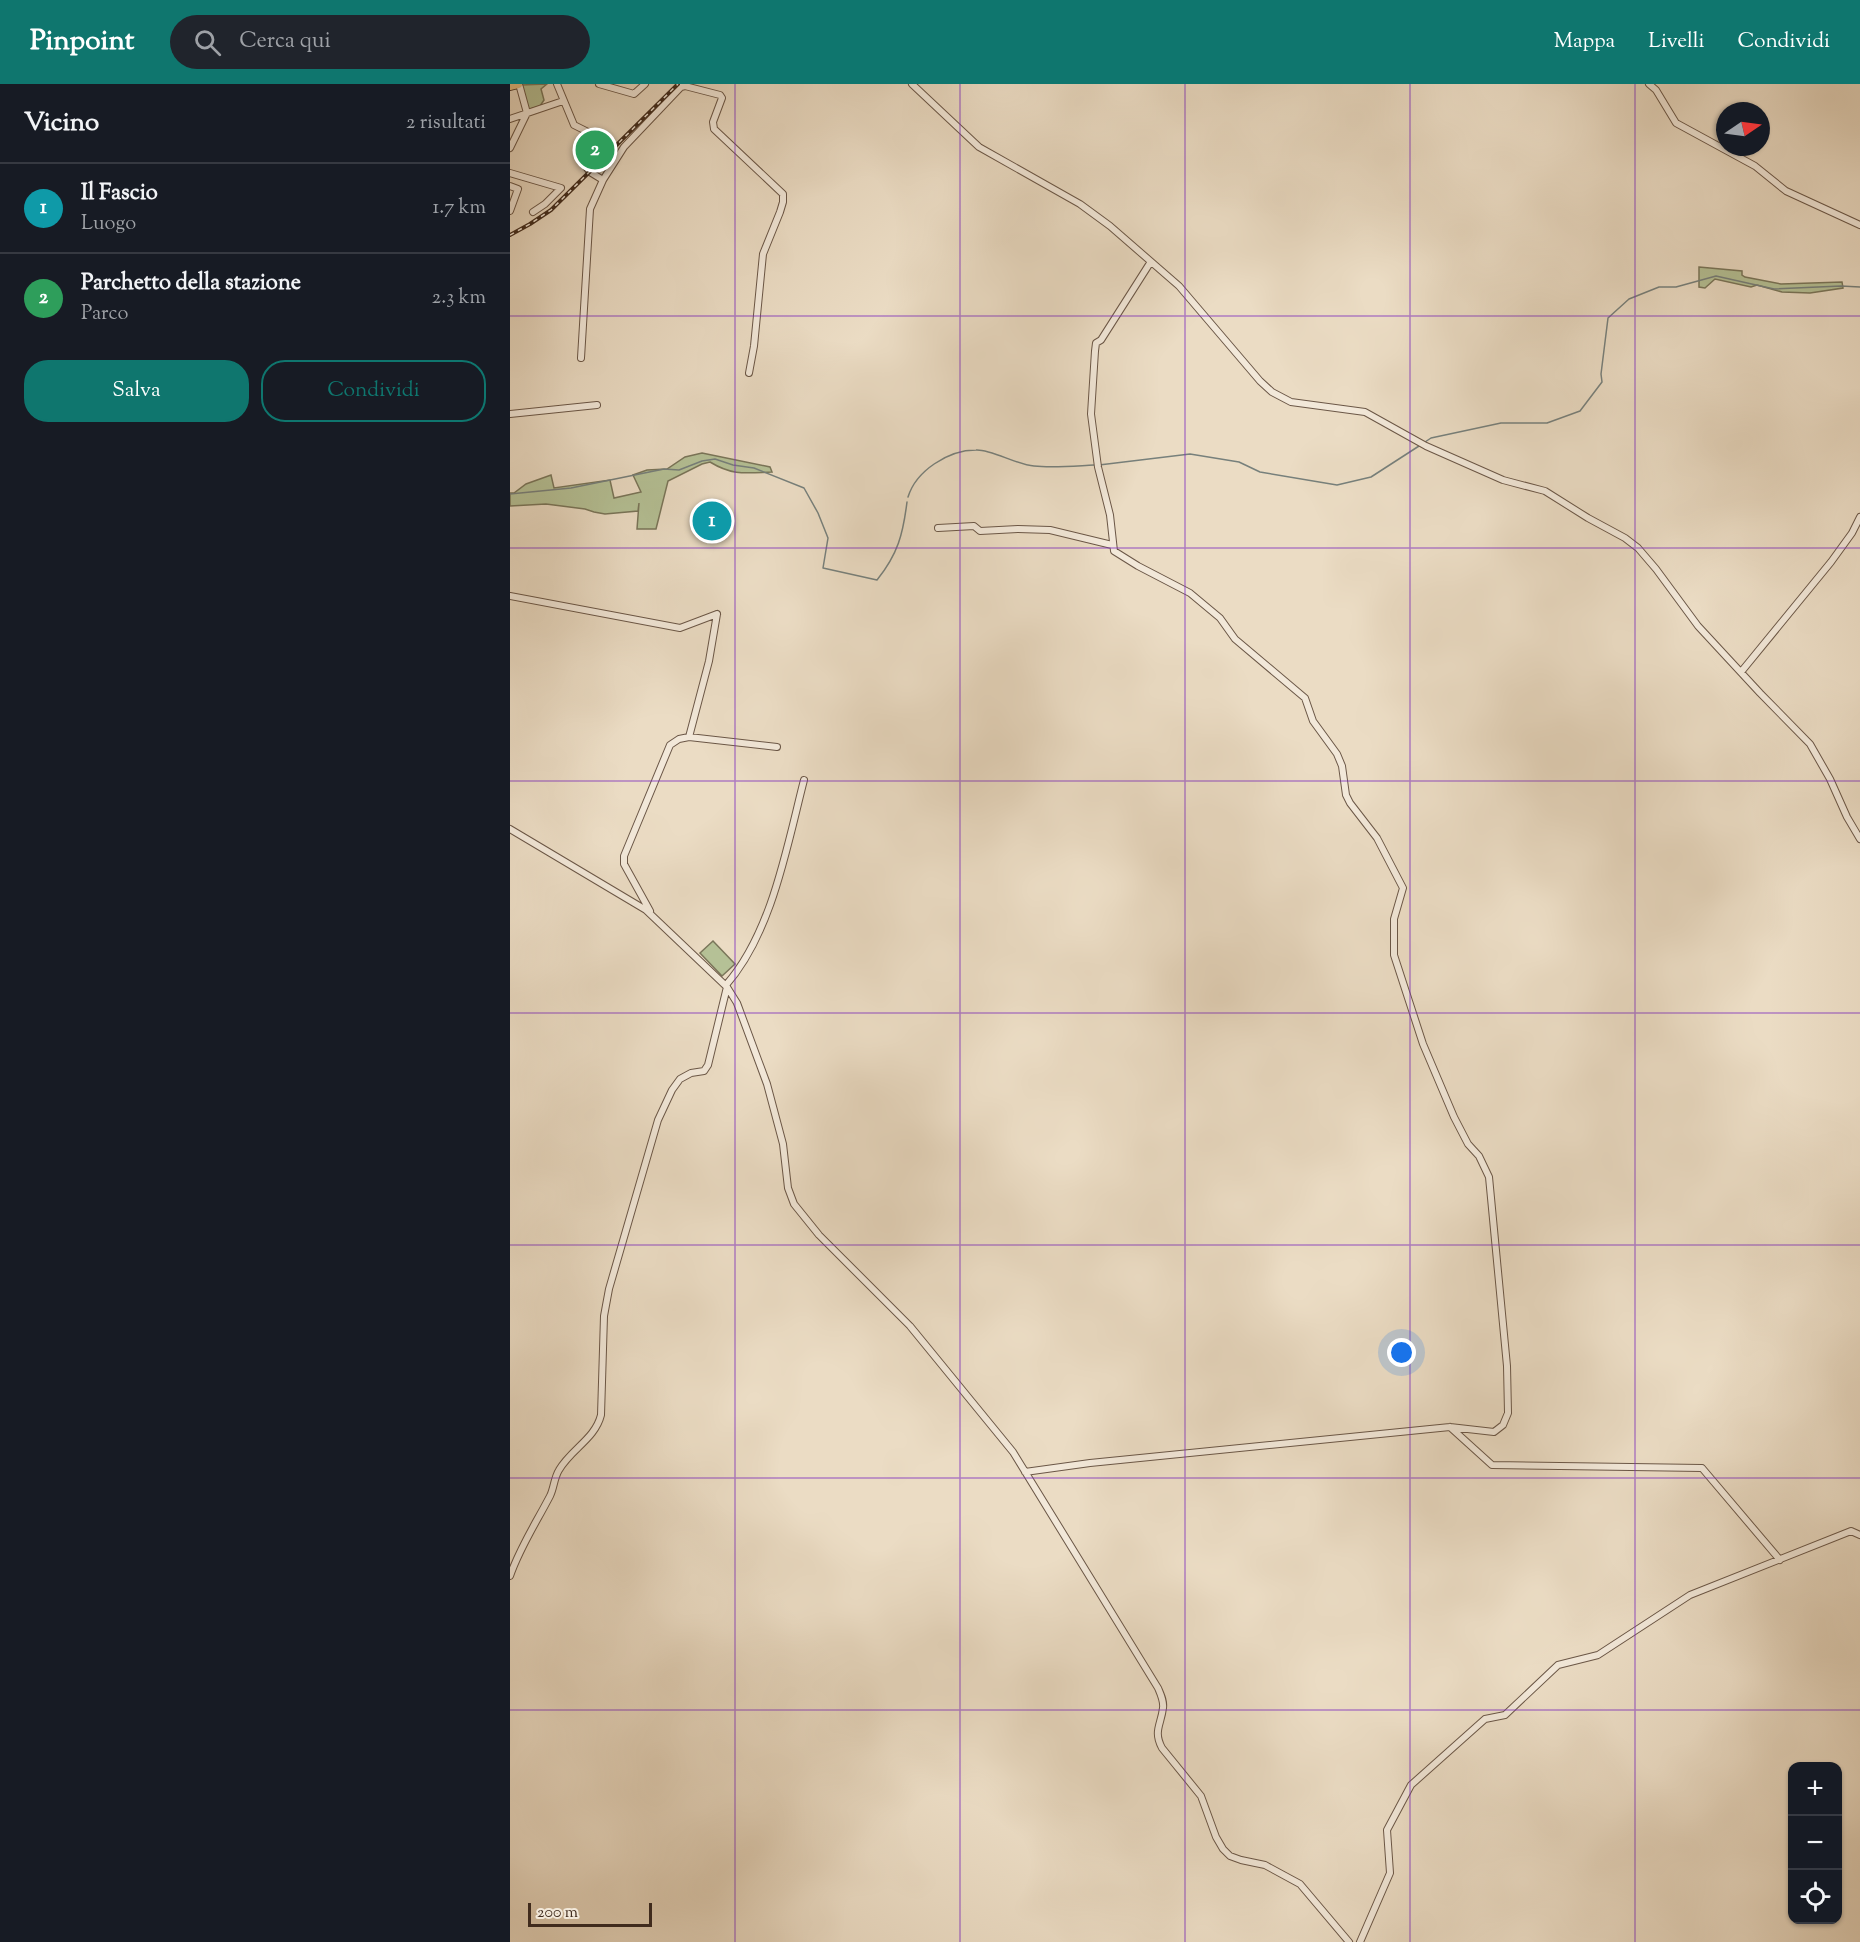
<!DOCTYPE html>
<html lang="it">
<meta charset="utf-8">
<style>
body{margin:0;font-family:"Sorts Mill Goudy",serif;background:#20242c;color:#f1f3f6}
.controls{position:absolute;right:18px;bottom:18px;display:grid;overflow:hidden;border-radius:12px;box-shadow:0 2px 4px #0004}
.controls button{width:54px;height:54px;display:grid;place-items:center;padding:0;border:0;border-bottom:2px solid #363941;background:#171b24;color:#f1f3f6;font:30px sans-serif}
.compass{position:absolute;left:1206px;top:18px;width:54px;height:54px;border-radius:50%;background:#171b24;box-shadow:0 2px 4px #0004;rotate:77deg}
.scale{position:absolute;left:18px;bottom:15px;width:124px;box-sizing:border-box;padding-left:6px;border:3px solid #402b1d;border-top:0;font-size:16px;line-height:21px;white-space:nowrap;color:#402b1d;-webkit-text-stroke:4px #f2e8d9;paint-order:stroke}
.you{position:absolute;left:892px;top:1269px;width:21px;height:21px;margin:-15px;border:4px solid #fff;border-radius:50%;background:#1a73e8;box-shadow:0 0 0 9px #1a73e833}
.badge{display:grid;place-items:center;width:39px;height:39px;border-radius:50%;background:#0f766e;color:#fff;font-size:20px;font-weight:700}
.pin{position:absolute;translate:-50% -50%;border:3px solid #fff;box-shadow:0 2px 6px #0006}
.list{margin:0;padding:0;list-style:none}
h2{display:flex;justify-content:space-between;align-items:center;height:78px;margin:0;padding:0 24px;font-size:26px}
h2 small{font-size:20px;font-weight:400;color:#9ea1a6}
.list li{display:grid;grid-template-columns:39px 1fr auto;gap:18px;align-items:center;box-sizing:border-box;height:90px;padding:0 24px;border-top:2px solid #363941}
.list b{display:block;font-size:22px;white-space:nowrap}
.list p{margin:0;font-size:20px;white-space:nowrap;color:#9ea1a6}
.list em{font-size:20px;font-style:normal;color:#9ea1a6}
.actions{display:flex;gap:12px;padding:18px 24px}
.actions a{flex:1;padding:14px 0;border:2px solid #0f766e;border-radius:24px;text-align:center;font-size:21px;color:#0f766e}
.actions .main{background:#0f766e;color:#fff}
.icon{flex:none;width:33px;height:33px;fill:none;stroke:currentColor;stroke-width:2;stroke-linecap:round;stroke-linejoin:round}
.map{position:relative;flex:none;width:1350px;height:1858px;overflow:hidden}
header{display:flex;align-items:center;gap:36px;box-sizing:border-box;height:84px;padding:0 30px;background:#0f766e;color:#fff}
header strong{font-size:28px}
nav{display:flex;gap:33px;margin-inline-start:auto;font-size:21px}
.search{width:420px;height:54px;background:#20242c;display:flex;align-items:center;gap:15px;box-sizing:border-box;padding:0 21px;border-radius:33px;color:#9ea1a6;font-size:22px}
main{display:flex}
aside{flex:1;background:#171b24}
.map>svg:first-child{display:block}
.green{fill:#b5c196;stroke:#7a765a;stroke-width:1.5}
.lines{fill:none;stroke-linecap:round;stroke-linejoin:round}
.stream{stroke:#77807c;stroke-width:1.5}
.minor-casing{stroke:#6b5747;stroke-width:8}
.major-casing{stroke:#402b1d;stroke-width:10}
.minor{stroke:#f2e8d9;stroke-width:6}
.major{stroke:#e6be82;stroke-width:8}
.rail-casing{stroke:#402b1d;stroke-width:4}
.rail{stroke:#f2e8d9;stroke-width:1.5;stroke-dasharray:4.5;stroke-linecap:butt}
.grid{fill:none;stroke:#7b2cbf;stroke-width:1.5;stroke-opacity:0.55}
</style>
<header>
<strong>Pinpoint</strong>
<div class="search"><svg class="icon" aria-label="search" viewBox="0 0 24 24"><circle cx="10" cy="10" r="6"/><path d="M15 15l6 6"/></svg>Cerca qui</div>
<nav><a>Mappa</a><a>Livelli</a><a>Condividi</a></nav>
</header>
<main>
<aside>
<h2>Vicino<small>2 risultati</small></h2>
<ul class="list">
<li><span class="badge" style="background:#0f9aa8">1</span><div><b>Il Fascio</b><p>Luogo</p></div><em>1.7 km</em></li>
<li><span class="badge" style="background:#2e9e5b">2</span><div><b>Parchetto della stazione</b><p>Parco</p></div><em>2.3 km</em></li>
</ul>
<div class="actions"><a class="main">Salva</a><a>Condividi</a></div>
</aside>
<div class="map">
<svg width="1350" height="1858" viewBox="0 0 1350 1858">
<rect width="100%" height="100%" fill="#ebdcc4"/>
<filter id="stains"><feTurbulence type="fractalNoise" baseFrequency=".00333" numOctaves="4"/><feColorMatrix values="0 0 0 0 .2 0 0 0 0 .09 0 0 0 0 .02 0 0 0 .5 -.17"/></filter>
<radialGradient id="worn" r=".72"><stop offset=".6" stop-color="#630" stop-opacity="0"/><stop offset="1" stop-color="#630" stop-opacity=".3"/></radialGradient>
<path class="green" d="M37 0 31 5 34 16 30 22 17 26 11 1Z
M1189 183 1232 187V191L1235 193 1271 200 1332 198 1333 204 1300 209 1272 208 1247 201 1241 203 1205 195 1195 204 1189 203Z
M192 369 260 383 262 388C236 389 223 392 200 378L192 380 158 397 146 445H127L129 419 128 427 95 430 84 428 75 425 36 420 0 422V409H4L16 400 41 391 44 404 100 396 104 414 131 408 123 391 137 386 157 385 175 373Z
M203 857 225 880 212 892 190 869Z"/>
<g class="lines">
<path class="stream" d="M915 358 921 354 991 339H1037L1070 327 1092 298 1091 290 1098 234 1119 215 1149 203H1166L1206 192 1264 205 1331 202 1350 203
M589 381 680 370 729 378 750 388 827 401 861 393 909 362
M0 410 61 404 154 385 169 386 192 377 205 375 223 381 244 384 294 404 308 429 318 454 313 484 367 496C388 470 393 450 397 418
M398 413C406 387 438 366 466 366 481 365 507 381 524 382 543 384 564 382 584 381"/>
<defs>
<path id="minor" d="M47 0 64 41 82 50 83 54 74 80 80 88 93 96 114 63 171 3 175 2 210 11 212 14 203 38 204 45 273 110V118L270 128 253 170 244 262 239 289
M89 0 124 10 135 0
M402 0 469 63 570 120 600 142 669 202 750 297 762 308 781 318 855 328 916 362 993 396 1035 407 1078 434 1115 454 1128 464 1146 485 1188 542 1250 609 1300 660 1320 695 1337 733 1350 755
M1139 0 1146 6 1166 39 1245 82 1276 107 1350 141
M0 35 53 17
M0 64 17 29 9 0
M0 89 51 104 35 120 23 128
M0 102 8 105 0 127
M71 274 80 125 93 96
M0 330 87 321
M428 444 464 442 470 447 508 445 540 446 602 461
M0 512 170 544 207 530
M1231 588 1321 478 1342 449 1350 433
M179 653 267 663
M0 745 136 826 217 903 227 919 257 1000 273 1060 278 1104 284 1120 309 1151 400 1242 503 1368 648 1604C651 1611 654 1617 653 1624 651 1641 643 1647 652 1664L691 1712 706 1753 713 1765 720 1772 731 1776 755 1781 790 1800 839 1858
M140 827 114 780V772L160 661 169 655 179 653 199 577 207 530
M216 901C262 849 277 762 294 696
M940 1343 982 1381 1192 1384 1270 1476
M515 1388 580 1379 940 1343 984 1348 993 1341 998 1329 997 1282 979 1093 969 1072 958 1060 944 1033 913 960 884 871V835L893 804 867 754 840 719 836 711 832 682 827 670 803 637 795 614 725 555 710 534 680 509 628 482 604 467 600 431 588 383 581 330 585 267 586 259 591 256 640 179
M0 1492C10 1463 26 1439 40 1412 44 1404 44 1394 49 1386 61 1365 85 1355 91 1331L94 1232 99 1205 148 1036 162 1006 170 995 181 989 194 987 198 981 217 903
M850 1858 880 1789 877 1746 901 1701 975 1635 995 1631 1048 1581 1088 1571 1180 1511 1341 1447 1350 1451"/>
<path id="major" d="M0 2 8 0"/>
</defs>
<use href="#minor" class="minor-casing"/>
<use href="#major" class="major-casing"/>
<use href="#minor" class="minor"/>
<use href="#major" class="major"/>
<defs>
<path id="rail" d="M0 151 20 140 41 126 168 0"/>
</defs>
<use href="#rail" class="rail-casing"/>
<use href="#rail" class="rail"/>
</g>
<path class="grid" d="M225 0V1858M450 0V1858M675 0V1858M900 0V1858M1125 0V1858M0 232H1350M0 464H1350M0 697H1350M0 929H1350M0 1161H1350M0 1394H1350M0 1626H1350"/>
<rect width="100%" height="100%" filter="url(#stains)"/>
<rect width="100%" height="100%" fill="url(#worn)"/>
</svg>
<div class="controls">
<button>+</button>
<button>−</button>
<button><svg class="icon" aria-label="locate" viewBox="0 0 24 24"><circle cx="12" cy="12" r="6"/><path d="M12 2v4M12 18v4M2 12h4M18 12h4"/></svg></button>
</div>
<svg class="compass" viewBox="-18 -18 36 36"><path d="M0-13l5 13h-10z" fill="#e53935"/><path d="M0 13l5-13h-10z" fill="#9ea1a6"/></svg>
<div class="scale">200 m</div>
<div class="you"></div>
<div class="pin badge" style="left:202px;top:437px;background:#0f9aa8">1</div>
<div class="pin badge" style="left:85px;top:66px;background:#2e9e5b">2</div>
</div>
</main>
